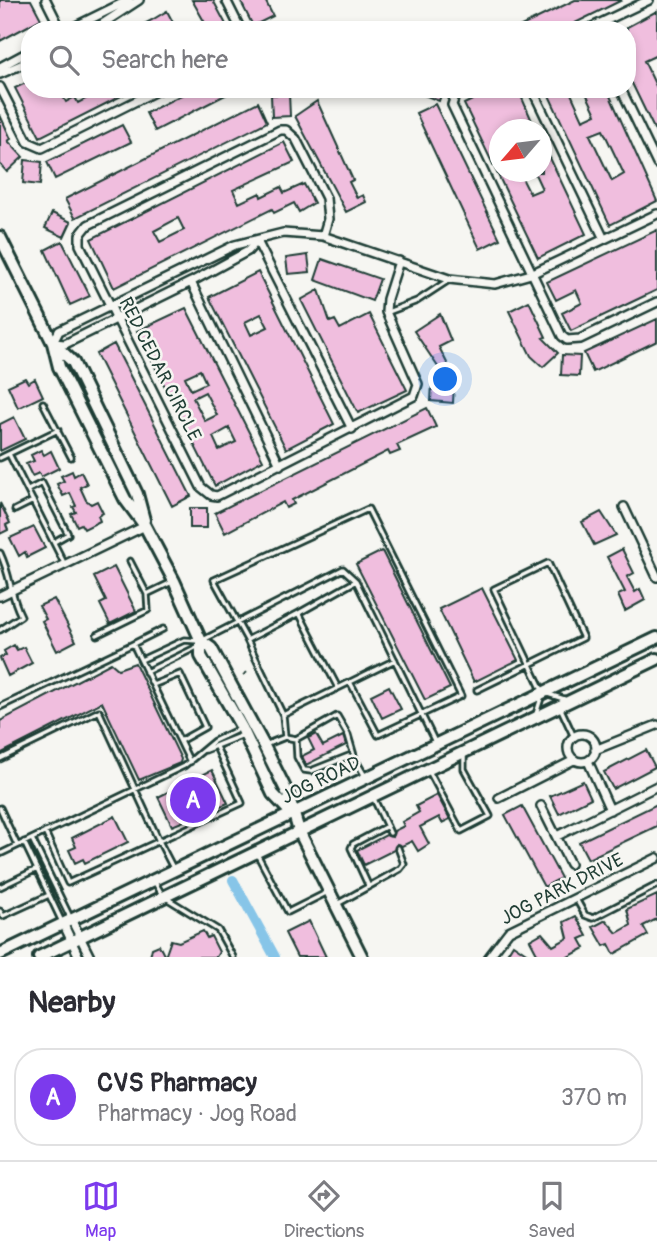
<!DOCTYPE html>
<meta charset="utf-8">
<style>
body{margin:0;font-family:Pangolin,sans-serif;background:#f2f2f3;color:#2b2b33}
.compass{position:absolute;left:489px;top:119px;width:63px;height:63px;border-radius:50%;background:#fff;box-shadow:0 4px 10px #0003;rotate:242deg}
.you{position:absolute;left:446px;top:380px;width:24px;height:24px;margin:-18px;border:5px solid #fff;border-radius:50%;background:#1a73e8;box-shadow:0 0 0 10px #1a73e833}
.badge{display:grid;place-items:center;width:46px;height:46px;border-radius:50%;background:#7c3aed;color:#fff;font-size:23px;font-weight:700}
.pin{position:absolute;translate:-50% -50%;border:4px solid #fff;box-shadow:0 2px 7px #0006}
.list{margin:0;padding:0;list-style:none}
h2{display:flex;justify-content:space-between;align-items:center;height:91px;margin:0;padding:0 28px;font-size:30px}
h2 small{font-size:23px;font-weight:400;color:#7c7c81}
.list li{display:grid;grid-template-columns:46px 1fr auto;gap:21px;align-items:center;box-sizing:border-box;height:98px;margin:0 14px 14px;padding:0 14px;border:2px solid #e1e1e2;border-radius:28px}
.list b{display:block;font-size:26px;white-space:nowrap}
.list p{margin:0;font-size:23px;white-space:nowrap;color:#7c7c81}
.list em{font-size:23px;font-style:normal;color:#7c7c81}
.icon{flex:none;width:38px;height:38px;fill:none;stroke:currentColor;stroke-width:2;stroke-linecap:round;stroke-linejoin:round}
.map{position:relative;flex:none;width:657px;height:957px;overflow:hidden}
.search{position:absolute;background:#fff;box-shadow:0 4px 10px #0003;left:21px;right:21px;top:21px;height:77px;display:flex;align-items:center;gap:18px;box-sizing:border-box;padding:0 24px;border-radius:28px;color:#7c7c81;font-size:26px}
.sheet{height:203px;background:#fff}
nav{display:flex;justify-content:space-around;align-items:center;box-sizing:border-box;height:98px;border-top:2px solid #e1e1e2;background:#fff;font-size:19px;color:#7c7c81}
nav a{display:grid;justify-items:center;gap:4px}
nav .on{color:#7c3aed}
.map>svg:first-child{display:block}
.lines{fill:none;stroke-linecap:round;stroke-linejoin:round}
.canal{stroke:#87c5e8;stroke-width:10}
.building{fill:#f0bede;stroke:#1f3d34;stroke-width:2;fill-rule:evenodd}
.lane-casing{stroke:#1f3d34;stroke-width:9}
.street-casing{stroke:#1f3d34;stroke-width:12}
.secondary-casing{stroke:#1f3d34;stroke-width:16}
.path{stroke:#1f3d34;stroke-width:2;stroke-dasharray:5 5;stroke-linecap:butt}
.lane{stroke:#f6f6f2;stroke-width:3.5}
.street{stroke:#f6f6f2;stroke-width:7}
.secondary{stroke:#f6f6f2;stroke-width:10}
.labels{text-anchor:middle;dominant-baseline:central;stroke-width:5;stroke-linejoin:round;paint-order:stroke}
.street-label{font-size:19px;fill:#1f3d34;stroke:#f6f6f2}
</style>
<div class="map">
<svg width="657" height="957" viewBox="0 0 657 957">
<rect width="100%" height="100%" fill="#f6f6f2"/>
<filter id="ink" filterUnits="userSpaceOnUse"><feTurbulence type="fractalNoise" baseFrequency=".0143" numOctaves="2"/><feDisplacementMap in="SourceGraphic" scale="14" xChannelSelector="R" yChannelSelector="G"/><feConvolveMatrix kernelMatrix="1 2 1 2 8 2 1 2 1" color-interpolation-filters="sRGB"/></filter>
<g filter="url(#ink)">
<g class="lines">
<path class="canal" d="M233 880 275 957"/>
</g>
<path class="building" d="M0 0H31L41 19 0 41Z
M192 0H213L229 30H209Z
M240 0H265L273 16 253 26Z
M575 0H622L561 30H513Z
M167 11 177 30H133L152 20Z
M657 11V55L644 61 657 88V135L627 73V27Z
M30 81V89H59L66 102 75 97 78 103 93 95 90 89H135L40 137 15 88Z
M193 89H237L155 131 146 113Z
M409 89H443L439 101Z
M495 89H518L536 130H515L512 124 500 130V172H519L530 194 542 189 534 172H542V141L586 234 538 258 464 104Z
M546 89H569L583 120 596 114 584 89H607L657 201 610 225ZM603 130 624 174 612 181 590 135Z
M289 94 290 116 272 117 271 95Z
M317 101 353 180 349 182 357 198 363 195 366 202 346 212 295 116Z
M258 102 267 122 75 218 65 199Z
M435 104 500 239 480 249 416 113Z
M0 115 11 139 8 141 23 157 7 172 0 164Z
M122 125 131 142 55 179 47 162Z
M284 142 294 162 233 190 239 203 260 193 261 197 281 187 284 193 304 184 314 203 299 212 294 203 274 213 272 209 114 288 91 239ZM178 218 184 230 160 242 154 231Z
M25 160 42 162 40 185 23 183Z
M52 213 71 222 64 237 45 228Z
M657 230V290L571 331 562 313 582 303 576 290 556 300 547 282Z
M62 241 90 296 70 305 45 250Z
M308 255 310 272 288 274 286 258Z
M322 259 380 279 372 301 315 280Z
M258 272 334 424 286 449 209 297ZM261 314 268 327 251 335 245 322Z
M319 290 330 322 335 320 340 329 369 314 407 390 358 413 301 300Z
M529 301 546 337 543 338 558 353 543 367 531 356 509 311Z
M186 308 263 460 215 486 137 331ZM200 370 206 383 191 390 185 377ZM205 392 217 415 205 421 193 398ZM229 428 236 442 219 450 213 437Z
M440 314 451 341 439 347 448 365 440 370 414 331Z
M657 319V341L593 372 584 353Z
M114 344 191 496 172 506 96 354Z
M562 355 580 356 579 376 561 375Z
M25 378 28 383 35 379 43 396 18 408 8 386Z
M432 383 454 385 453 403 431 401Z
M427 408 436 427 397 445 400 451 390 455 388 451 292 500 294 504 286 508 283 502 225 533 215 513Z
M14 417 25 439 0 451V424Z
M41 450 44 455 51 451 59 468 41 477 39 473 32 476 26 464 34 461 31 455Z
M72 471 74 476 81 472 87 484 80 487 86 500 91 504 97 501 103 513 98 516 100 521 84 529 81 524 77 526 71 514 76 512 73 507 76 506 70 493 63 496 57 484 64 481 61 476Z
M0 503 10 523 6 525 8 530 0 534Z
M190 508H207V528H190Z
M601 512 616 535 594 545 582 522Z
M34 527 45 548 27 557 25 552 19 556 10 538Z
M622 549 634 573 627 577 635 592 640 589 645 600 625 611 618 595 625 592 607 557Z
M382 551 450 688 425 700 356 564Z
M114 567 136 611 110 624 100 604 106 601 94 577Z
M482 588 518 660 474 682 439 609Z
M54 599 76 641 57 651 42 621 46 619 39 606Z
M14 645 17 650 24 647 32 663 8 676 0 658 6 655 4 651Z
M111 663 118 669 135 663 181 759 180 763 139 780 102 702 0 754V721Z
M389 686 401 709 382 718 371 695Z
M316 734 323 746 343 736 346 745 306 765 302 756 314 750 308 738Z
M646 750 655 767 613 789 604 772Z
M212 770 228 803 172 826 158 797Z
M583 781 591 798 559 814 550 796Z
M437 795 450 819 442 823 439 817 420 827 429 844 418 851 412 841 402 846 397 844 394 850 364 865 357 850 386 835 392 837 394 831 404 826 402 822 419 812 416 806Z
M657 804V826L588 859 579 842Z
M522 806 561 878 544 887 505 815Z
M115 816 128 842 85 863 83 859 75 863 69 850 76 847 72 838Z
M657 895V919L643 926 648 935 614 954 609 944 604 946 593 927 606 920 617 933 631 925 627 909Z
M576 916 587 936 580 939 585 948 568 957H539L530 940 542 933 553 946 568 938 564 922Z
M309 921 326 957H297L285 933Z
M203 931 207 938 211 936 219 952 216 957H150L152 948 159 945 165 957 171 940 179 942Z
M513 944 532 957H505Z"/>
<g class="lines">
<defs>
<path id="lane" d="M388 312 417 301 449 280
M43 403 71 457
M9 454 64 563
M0 458 58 430
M28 490 42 483 68 534 54 542
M15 510 33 501
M0 553C12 579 9 592 21 616L0 630
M130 561 147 594
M299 613 247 640 283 715 338 688
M97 635 148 610 147 594 172 582
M205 639 343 569 356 581
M247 640 214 580 368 509 461 696 378 735 350 682
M133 644 163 629
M141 660 184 640 199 641
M395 660 338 688 299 613 356 581 435 742
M146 672 197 647
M153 685 180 674 205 727 180 741
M477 690 583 638 548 563 494 589 542 690
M548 694 564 699
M0 707 133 644 190 762
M560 707 574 737
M536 714 541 698
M283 715 285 737
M265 745 285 737 296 739
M205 750 243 735
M0 759 99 711 159 841 242 803 216 747
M355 759 348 735 337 716 296 739 297 757 304 770 311 771 349 756 355 759 365 776
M429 771 461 831 490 816 464 769V756
M373 797 390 833
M0 808 17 845
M45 832 68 883 159 841 173 868
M32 839 70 917
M24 842 62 922
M0 854 184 766 214 741 239 729
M257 854 288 912 328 892
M154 881 163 896 218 930 233 957
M0 887 37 869
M369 887 351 848 353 844 387 826
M576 899 585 915 593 918 657 885
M339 903 400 869 404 864 398 848
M0 911 3 916 49 895"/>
<path id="street" d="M46 0 61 30
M226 0 241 30
M68 30 129 0
M93 30 139 0
M586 30 649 0
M0 67 30 51
M0 74 30 61
M0 87 28 142 42 148 160 89
M461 89 456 93 452 105 562 336 567 340 580 339 657 302
M532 89 604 239
M621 89 657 164
M323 236 328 219 326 198 296 139 286 130H280L88 225 80 235V245L201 487 211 495 217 496 414 396 418 384 386 312 387 299 399 261
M257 241 248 251 191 282 65 344 53 343 59 331 235 245 283 233 323 236 449 279 495 284 531 274 657 214
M257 241 352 429
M191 282 280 465
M624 507 657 577
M0 596 145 526
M568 748a14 14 0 1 1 28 0a14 14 0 1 1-28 0Z
M595 750 657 725
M588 761 610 810
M499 798 574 760
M541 806 570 864
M557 836 657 786
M71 919 90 957
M63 923 79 957
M489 957 509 931 657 858"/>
<path id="secondary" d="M0 237 53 343 59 367 125 499 145 526 174 581 201 641V656L242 728 273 794 292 814
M53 343 73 362 137 494 144 520
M201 641 211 648 264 746 288 794 299 831 362 957
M0 954 657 638
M39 957 657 659"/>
</defs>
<use href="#lane" class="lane-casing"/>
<use href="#street" class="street-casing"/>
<use href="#secondary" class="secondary-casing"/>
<path class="path" d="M243 675 249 671"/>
<use href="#lane" class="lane"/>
<use href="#street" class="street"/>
<use href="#secondary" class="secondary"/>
</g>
</g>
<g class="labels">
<g class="street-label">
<text transform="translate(160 369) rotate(63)">RED CEDAR CIRCLE</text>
<text transform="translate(321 780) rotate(-26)">JOG ROAD</text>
<text transform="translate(562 889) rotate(-27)">JOG PARK DRIVE</text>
</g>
</g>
</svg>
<svg class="compass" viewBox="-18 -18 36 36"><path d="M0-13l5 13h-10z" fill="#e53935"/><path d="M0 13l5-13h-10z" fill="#7c7c81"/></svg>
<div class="you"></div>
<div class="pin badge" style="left:193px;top:800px">A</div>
<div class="search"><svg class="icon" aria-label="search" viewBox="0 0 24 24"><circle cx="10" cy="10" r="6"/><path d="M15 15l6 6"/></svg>Search here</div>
</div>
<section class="sheet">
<h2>Nearby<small></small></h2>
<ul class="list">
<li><span class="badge">A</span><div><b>CVS Pharmacy</b><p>Pharmacy · Jog Road</p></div><em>370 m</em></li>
</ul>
</section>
<nav>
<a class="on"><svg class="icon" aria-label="map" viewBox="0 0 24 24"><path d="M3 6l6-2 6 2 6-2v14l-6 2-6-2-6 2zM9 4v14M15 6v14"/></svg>Map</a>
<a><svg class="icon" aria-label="directions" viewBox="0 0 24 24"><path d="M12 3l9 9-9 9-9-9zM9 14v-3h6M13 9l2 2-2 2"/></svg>Directions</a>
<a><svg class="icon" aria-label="saved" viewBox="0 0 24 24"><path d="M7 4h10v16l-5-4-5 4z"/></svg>Saved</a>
</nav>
